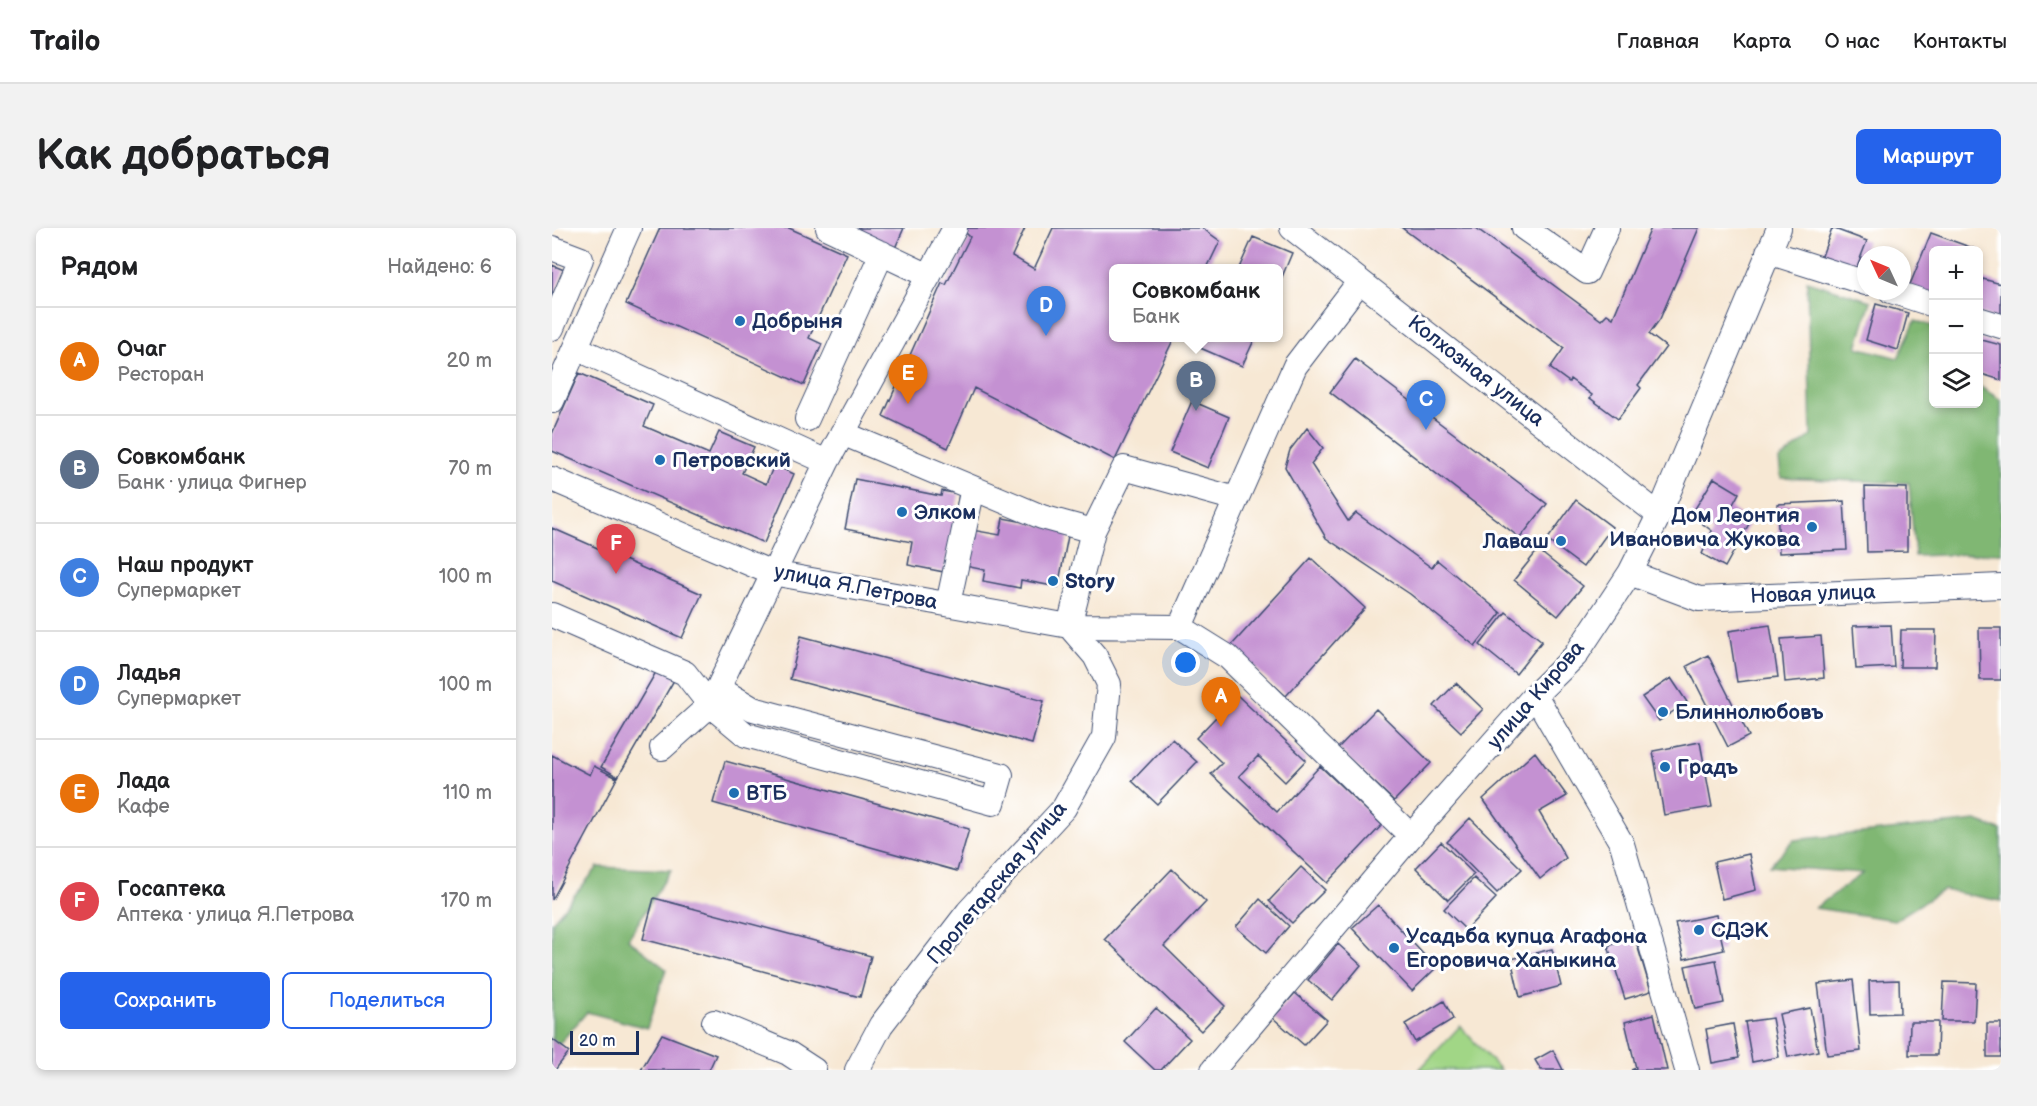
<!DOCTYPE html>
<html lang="ru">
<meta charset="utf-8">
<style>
body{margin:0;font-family:"Balsamiq Sans",sans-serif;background:#f2f2f2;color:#202124}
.controls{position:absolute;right:18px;top:18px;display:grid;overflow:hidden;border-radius:9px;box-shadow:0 3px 9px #0003}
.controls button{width:54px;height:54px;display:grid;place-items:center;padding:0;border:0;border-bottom:2px solid #e0e0e0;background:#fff;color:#202124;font:30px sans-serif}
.compass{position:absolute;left:1305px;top:18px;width:54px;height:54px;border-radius:50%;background:#fff;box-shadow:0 3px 9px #0003;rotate:314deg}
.scale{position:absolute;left:18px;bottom:15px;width:69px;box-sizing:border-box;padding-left:6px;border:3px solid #1b2f5e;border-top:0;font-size:16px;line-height:21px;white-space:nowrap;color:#1b2f5e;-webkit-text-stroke:4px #fff;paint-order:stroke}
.you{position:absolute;left:634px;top:435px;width:21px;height:21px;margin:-15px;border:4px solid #fff;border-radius:50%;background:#1a73e8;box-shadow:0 0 0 9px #1a73e833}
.badge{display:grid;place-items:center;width:39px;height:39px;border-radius:50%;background:#2563eb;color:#fff;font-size:20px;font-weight:700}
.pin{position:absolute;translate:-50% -50px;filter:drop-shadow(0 2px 3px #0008)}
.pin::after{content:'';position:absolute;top:32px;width:21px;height:18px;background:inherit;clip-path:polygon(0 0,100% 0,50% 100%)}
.popup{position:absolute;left:557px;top:36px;width:174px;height:78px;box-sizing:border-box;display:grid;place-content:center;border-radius:9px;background:#fff;filter:drop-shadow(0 2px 4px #0005);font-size:20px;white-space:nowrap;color:#757577}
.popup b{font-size:22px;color:#202124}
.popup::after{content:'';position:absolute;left:50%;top:100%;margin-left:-12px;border:12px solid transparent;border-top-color:#fff}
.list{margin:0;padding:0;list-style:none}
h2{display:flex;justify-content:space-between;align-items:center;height:78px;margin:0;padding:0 24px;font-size:26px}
h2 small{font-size:20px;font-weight:400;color:#757577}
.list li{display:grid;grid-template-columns:39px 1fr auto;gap:18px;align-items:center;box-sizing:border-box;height:108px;padding:0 24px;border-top:2px solid #e0e0e0}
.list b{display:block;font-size:22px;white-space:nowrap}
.list p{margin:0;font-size:20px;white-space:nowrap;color:#757577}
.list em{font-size:20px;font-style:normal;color:#757577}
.actions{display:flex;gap:12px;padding:18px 24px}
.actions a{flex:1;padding:14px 0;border:2px solid #2563eb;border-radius:9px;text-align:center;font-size:21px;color:#2563eb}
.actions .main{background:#2563eb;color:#fff}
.icon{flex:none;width:33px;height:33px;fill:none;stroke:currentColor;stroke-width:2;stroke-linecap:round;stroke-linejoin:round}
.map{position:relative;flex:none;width:1449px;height:842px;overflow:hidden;border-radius:9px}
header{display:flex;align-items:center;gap:36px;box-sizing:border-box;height:84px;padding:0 30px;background:#fff;border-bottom:2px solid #e0e0e0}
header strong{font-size:28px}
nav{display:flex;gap:33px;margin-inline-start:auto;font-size:21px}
.intro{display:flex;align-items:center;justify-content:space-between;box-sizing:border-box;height:144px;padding:0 36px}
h1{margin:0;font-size:42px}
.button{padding:15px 27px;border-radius:9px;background:#2563eb;color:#fff;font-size:21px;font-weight:700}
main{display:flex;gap:36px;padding:0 36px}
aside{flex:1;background:#fff;border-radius:9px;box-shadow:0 3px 9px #0003}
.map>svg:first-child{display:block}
.green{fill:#a1d686;stroke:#5e8272;stroke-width:1.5}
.forest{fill:#80b773;stroke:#4e7368;stroke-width:1.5}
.building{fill:#c491d2}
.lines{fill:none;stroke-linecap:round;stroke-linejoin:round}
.minor-casing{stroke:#3c4b70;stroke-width:26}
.minor{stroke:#fff;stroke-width:24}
.poi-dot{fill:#1f6fb2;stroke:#fff;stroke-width:2}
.labels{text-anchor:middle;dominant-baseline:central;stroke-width:6;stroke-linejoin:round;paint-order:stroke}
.poi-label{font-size:21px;font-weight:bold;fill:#1b2f5e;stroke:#fff;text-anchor:start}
.street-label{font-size:21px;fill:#1b2f5e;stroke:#fff}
</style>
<header>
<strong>Trailo</strong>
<nav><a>Главная</a><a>Карта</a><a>О нас</a><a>Контакты</a></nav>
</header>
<div class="intro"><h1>Как добраться</h1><a class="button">Маршрут</a></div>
<main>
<aside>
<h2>Рядом<small>Найдено: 6</small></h2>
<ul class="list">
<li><span class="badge" style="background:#e8710a">A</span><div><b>Очаг</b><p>Ресторан</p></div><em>20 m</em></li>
<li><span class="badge" style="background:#5c6f8a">B</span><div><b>Совкомбанк</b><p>Банк · улица Фигнер</p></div><em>70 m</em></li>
<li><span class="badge" style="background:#3f7fe0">C</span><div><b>Наш продукт</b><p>Супермаркет</p></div><em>100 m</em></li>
<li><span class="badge" style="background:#3f7fe0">D</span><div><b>Ладья</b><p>Супермаркет</p></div><em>100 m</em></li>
<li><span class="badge" style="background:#e8710a">E</span><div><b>Лада</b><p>Кафе</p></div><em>110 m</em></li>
<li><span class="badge" style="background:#e0444e">F</span><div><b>Госаптека</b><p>Аптека · улица Я.Петрова</p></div><em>170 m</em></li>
</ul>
<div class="actions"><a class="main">Сохранить</a><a>Поделиться</a></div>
</aside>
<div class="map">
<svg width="1449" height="842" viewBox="0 0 1449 842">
<rect width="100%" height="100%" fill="#fff"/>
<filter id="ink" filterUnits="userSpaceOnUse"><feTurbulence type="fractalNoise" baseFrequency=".0167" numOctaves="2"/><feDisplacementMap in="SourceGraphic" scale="12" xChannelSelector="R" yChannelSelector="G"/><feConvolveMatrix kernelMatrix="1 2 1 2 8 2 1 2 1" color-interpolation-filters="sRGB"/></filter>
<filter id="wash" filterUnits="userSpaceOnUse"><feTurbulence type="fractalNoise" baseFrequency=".008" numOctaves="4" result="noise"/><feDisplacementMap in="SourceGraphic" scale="24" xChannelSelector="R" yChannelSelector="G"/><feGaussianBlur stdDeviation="1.35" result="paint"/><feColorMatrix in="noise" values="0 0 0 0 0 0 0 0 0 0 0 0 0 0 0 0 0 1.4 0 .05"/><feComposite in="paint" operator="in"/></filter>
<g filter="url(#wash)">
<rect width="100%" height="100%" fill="#f7e8d4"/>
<path class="green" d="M908 798 948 842H867Z"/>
<path class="forest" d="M1255 53 1319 73 1305 119 1346 130 1363 93 1381 98 1382 176H1426L1427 158 1449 172V325L1363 328 1357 255 1229 250 1227 232 1259 208Z
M1424 593 1449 602V673L1391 662 1343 692 1263 680 1311 645 1217 638 1242 612Z
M46 639 119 642 76 711 114 741 95 800 35 784 0 824V694Z"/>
<g id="blocks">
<path class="building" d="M108 0H237L295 26 257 110 270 116 252 157 74 76Z
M298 0H352L343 20Z
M415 0H473L460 28 482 41 501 0H650L668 13 655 40H562V110H622L563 232 422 160 396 220 331 188 390 55 394 57 418 9 413 4Z
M850 0H924L1049 92 1055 86 1061 90 1099 0H1147L1108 91 1097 106 1114 119 1086 157 1089 160 1066 191 1038 170 1040 167 1018 151 1017 154 998 140 1012 120Z
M1280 0 1315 13 1304 41 1270 28Z
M1379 5 1426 22H1382V68L1357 59Z
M701 9 740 25 727 56 726 40H687Z
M0 37 12 42 0 71Z
M1431 51 1449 56V92L1426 85V64Z
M1324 76 1356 85 1346 122 1314 112Z
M650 110H703L690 138 646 119Z
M1426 111 1449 117V152L1426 145Z
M803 131 995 276 968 310 778 164Z
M27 145 101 177 92 198 157 226 167 204 202 219 190 245 214 256 222 237 242 246 212 315 0 223V206Z
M640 173 677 189 656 240 618 224Z
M755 200 771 220 759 236 796 293 804 285 880 340 885 332 949 385 923 418 858 366 774 310 733 239 738 222Z
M1162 250 1187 265 1179 280 1198 294 1173 339 1150 326 1160 303 1139 287Z
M303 251 389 268 390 263 407 266 392 344 356 337 360 314 293 301Z
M1313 259 1355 260V323L1315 324Z
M1024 272 1060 299 1031 339 995 312Z
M1292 273 1295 322 1227 325 1225 276Z
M451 290 517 303 506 359 469 352 468 360 431 353 433 342 413 338 420 302 448 307Z
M0 300 150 366 130 410 0 353Z
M986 322 1031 358 1006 388 962 352Z
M759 330 813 380 734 468 679 418Z
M954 384 990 413 964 446 928 417Z
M1218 397 1226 449 1185 454 1177 403Z
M1339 397 1342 439 1304 441 1301 398Z
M1427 400H1449V452H1428Z
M1349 402H1384L1383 439H1348Z
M249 408 492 473 480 516 238 451Z
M1269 408 1272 450 1233 454 1229 411Z
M1156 427 1197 508 1176 519 1135 438Z
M108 437 125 447 66 549 49 539Z
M1119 450 1135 474 1107 493 1090 469Z
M904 455 931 481 909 504 882 478Z
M685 467 754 532 733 554 706 528 687 548 725 584 768 538 830 597 775 655 659 546 670 535 644 510Z
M824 481 879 535 842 573 786 520Z
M620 511 645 534 605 576 580 553Z
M1148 514 1160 579 1112 587 1101 523Z
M983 524 1015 568 987 584 1014 630 988 651 931 571Z
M0 527 38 547 42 538 65 550 0 672Z
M173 533 417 601 405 643 161 575Z
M918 590 970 641 945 665 895 614Z
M889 614 922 646 896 672 864 640Z
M1197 626 1204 662 1170 671 1162 634Z
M749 639 773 662 740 695 717 673Z
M620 641 654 674 612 718 673 778 649 803 553 711Z
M922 650 944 670 914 702 892 681Z
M102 670 319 728 308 769 91 711Z
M708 671 737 698 714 725 684 699Z
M826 677 884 740 860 763 800 700Z
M1164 687 1172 722 1132 731 1123 695Z
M1083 710 1099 763 1073 771 1056 718Z
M786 716 809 737 780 772 756 752Z
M1000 721 1009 758 968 769 959 731Z
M1164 732 1172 775 1143 781 1133 738Z
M1301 752 1309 823 1275 827 1266 756Z
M1347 752 1348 785 1318 786 1317 753Z
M1392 754 1424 755 1422 793H1390Z
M743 765 775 792 752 817 721 790Z
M892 773 901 791 863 814 853 796Z
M604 780 638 811 609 842H603L573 814Z
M1258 780 1266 823 1236 829 1227 786Z
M1102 786 1115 842H1079L1084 840 1073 794Z
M1220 790 1227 829 1200 834 1193 794Z
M1358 794H1386L1385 827H1357Z
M1435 795H1449V829H1435Z
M1181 796 1187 830 1160 835 1154 801Z
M110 806 164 827 157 842H89Z
M0 811 17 824 3 842H0Z
M1001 822 1011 842H989L983 832Z"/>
</g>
</g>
<g filter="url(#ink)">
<use href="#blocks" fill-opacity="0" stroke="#3c4b70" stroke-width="1.5"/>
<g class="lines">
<defs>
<path id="minor" d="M276 0 377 48
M740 0 1107 287
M972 0 1035 44 1055 0
M0 20 29 31 0 100
M1216 24 1314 55
M1339 63 1382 77
M1426 91 1449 98
M24 120 275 234
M0 173 77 0
M255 191 330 25
M290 205 490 289 541 303 572 240 684 271
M0 251 220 345 517 398 628 399 676 429 859 608
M1078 345 1147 371 1449 358
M396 376 421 260
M0 387 133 445 158 477 194 507 441 575 449 547 201 481 166 460
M517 398 541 303
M628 399 743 138 808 53
M983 467 1070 616 1135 842
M110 520 158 477 275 234 403 0
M162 794 236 825 262 842
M305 842 329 797 416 684 512 580 552 509 557 456 543 428 517 398
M661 842 859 608 983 467 1023 428 1078 345 1107 287 1227 0"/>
</defs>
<use href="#minor" class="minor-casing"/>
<use href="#minor" class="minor"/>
</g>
</g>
<g class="poi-dot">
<circle cx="188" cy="93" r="6"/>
<circle cx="108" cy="232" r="6"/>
<circle cx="350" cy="284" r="6"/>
<circle cx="1260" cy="299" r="6"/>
<circle cx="1009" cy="313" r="6"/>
<circle cx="501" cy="353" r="6"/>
<circle cx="1111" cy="484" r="6"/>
<circle cx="1113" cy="539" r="6"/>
<circle cx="182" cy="565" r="6"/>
<circle cx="1147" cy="702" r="6"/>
<circle cx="842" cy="720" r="6"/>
</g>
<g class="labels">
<g class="poi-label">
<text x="200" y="93">Добрыня</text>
<text x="120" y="232">Петровский</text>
<text x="362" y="284">Элком</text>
<text x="1248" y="287" text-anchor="end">Дом Леонтия<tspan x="1248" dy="24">Ивановича Жукова</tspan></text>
<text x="997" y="313" text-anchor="end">Лаваш</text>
<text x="513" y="353">Story</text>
<text x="1123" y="484">Блиннолюбовъ</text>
<text x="1125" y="539">Градъ</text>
<text x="194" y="565">ВТБ</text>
<text x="1159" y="702">СДЭК</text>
<text x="854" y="708">Усадьба купца Агафона<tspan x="854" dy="24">Егоровича Ханыкина</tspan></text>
</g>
<g class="street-label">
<text transform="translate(924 143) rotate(38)">Колхозная улица</text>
<text transform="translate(304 359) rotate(11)">улица Я.Петрова</text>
<text transform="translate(1261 366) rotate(-2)">Новая улица</text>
<text transform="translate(984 467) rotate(-49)">улица Кирова</text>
<text transform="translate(445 655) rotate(-50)">Пролетарская улица</text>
</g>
</g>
</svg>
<div class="controls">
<button>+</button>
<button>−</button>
<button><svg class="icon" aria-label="layers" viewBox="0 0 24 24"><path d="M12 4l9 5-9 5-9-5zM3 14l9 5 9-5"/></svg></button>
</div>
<svg class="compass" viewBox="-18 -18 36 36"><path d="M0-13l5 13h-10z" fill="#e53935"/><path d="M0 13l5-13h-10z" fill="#757577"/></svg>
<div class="scale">20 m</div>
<div class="you"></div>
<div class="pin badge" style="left:669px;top:499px;background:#e8710a">A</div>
<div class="pin badge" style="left:644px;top:183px;background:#5c6f8a">B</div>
<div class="popup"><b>Совкомбанк</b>Банк</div>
<div class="pin badge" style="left:874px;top:202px;background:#3f7fe0">C</div>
<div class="pin badge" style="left:494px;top:108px;background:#3f7fe0">D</div>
<div class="pin badge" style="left:356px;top:176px;background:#e8710a">E</div>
<div class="pin badge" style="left:64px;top:346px;background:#e0444e">F</div>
</div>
</main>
